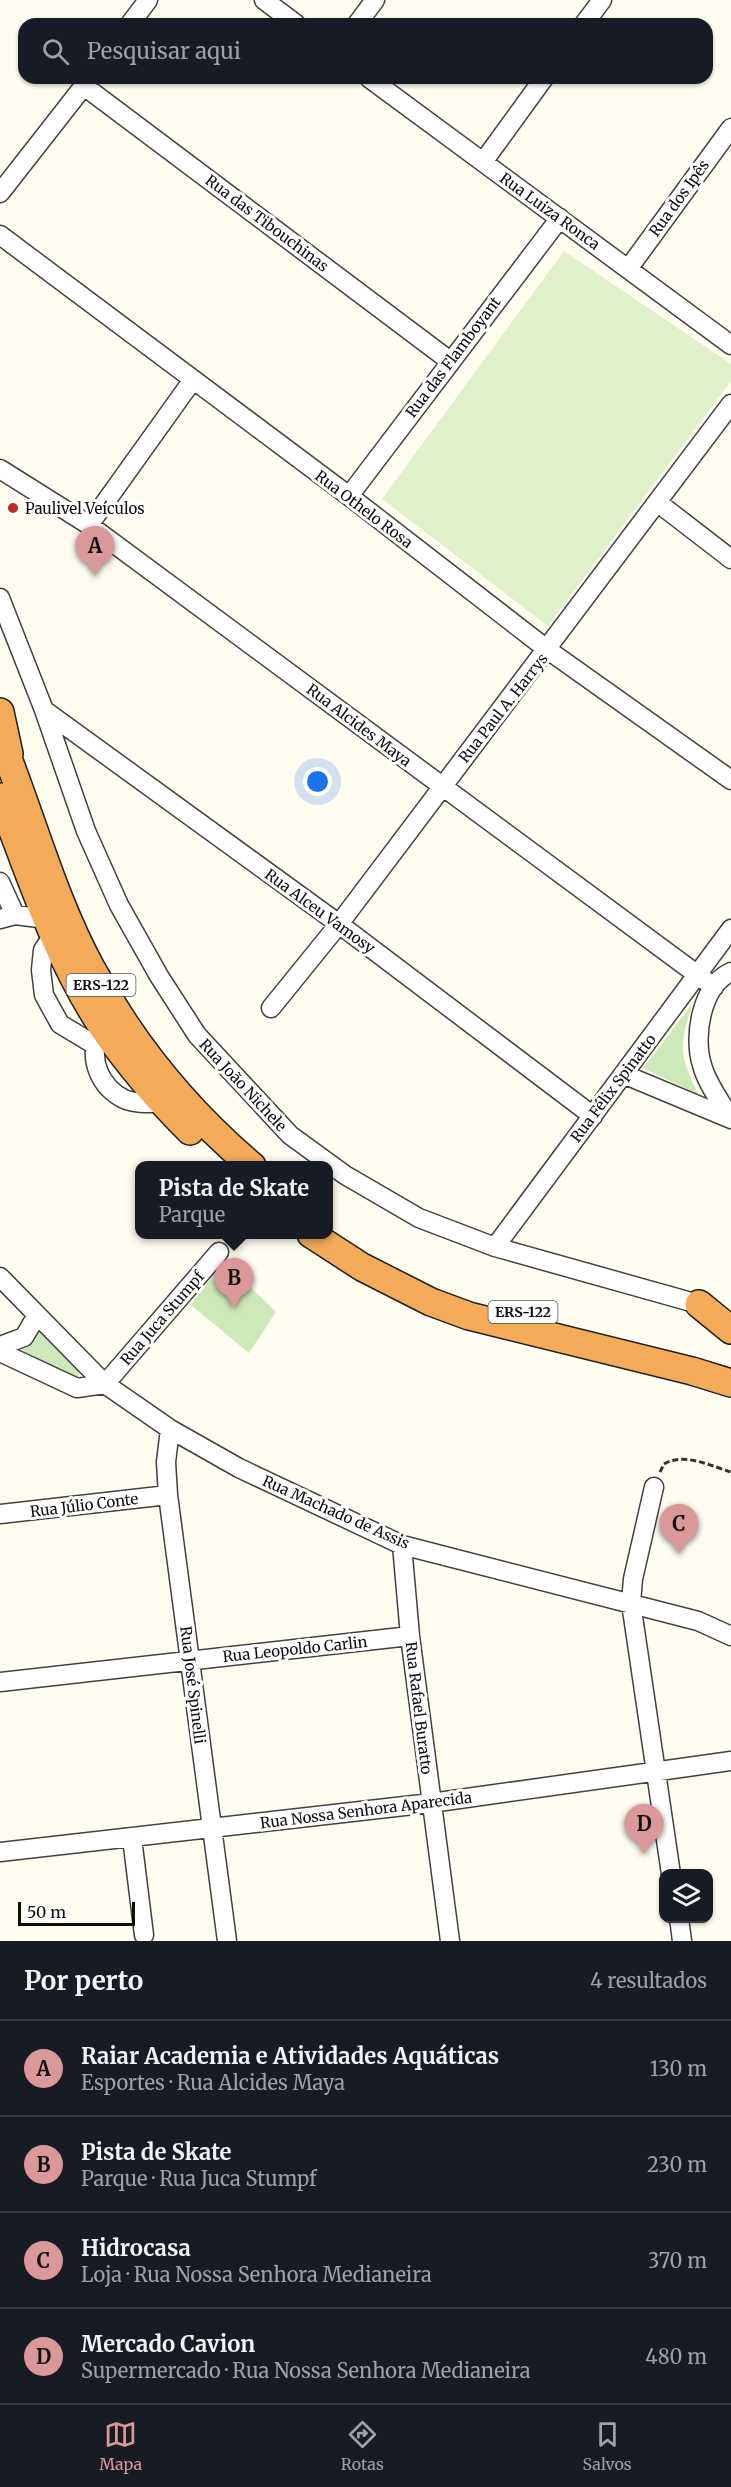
<!DOCTYPE html>
<html lang="pt">
<meta charset="utf-8">
<style>
body{margin:0;font-family:Merriweather,serif;background:#20242c;color:#f1f3f6}
.controls{position:absolute;right:18px;bottom:18px;display:grid;overflow:hidden;border-radius:12px;box-shadow:0 2px 4px #0004}
.controls button{width:54px;height:54px;display:grid;place-items:center;padding:0;border:0;border-bottom:2px solid #363941;background:#171b24;color:#f1f3f6;font:30px sans-serif}
.scale{position:absolute;left:18px;bottom:15px;width:117px;box-sizing:border-box;padding-left:6px;border:3px solid #0e0e0e;border-top:0;font-size:16px;line-height:21px;white-space:nowrap;color:#0e0e0e;-webkit-text-stroke:4px #fff;paint-order:stroke}
.you{position:absolute;left:318px;top:782px;width:21px;height:21px;margin:-15px;border:4px solid #fff;border-radius:50%;background:#1a73e8;box-shadow:0 0 0 9px #1a73e833}
.badge{display:grid;place-items:center;width:39px;height:39px;border-radius:50%;background:#da9998;color:#111;font-size:20px;font-weight:700}
.pin{position:absolute;translate:-50% -50px;filter:drop-shadow(0 2px 3px #0008)}
.pin::after{content:'';position:absolute;top:32px;width:21px;height:18px;background:inherit;clip-path:polygon(0 0,100% 0,50% 100%)}
.popup{position:absolute;left:135px;top:1161px;width:198px;height:78px;box-sizing:border-box;display:grid;place-content:center;border-radius:12px;background:#171b24;filter:drop-shadow(0 2px 4px #0005);font-size:20px;white-space:nowrap;color:#9ea1a6}
.popup b{font-size:22px;color:#f1f3f6}
.popup::after{content:'';position:absolute;left:50%;top:100%;margin-left:-12px;border:12px solid transparent;border-top-color:#171b24}
.list{margin:0;padding:0;list-style:none}
h2{display:flex;justify-content:space-between;align-items:center;height:78px;margin:0;padding:0 24px;font-size:26px}
h2 small{font-size:20px;font-weight:400;color:#9ea1a6}
.list li{display:grid;grid-template-columns:39px 1fr auto;gap:18px;align-items:center;box-sizing:border-box;height:96px;padding:0 24px;border-top:2px solid #363941}
.list b{display:block;font-size:22px;white-space:nowrap}
.list p{margin:0;font-size:20px;white-space:nowrap;color:#9ea1a6}
.list em{font-size:20px;font-style:normal;color:#9ea1a6}
.icon{flex:none;width:33px;height:33px;fill:none;stroke:currentColor;stroke-width:2;stroke-linecap:round;stroke-linejoin:round}
.map{position:relative;flex:none;width:731px;height:1941px;overflow:hidden}
.search{position:absolute;background:#171b24;box-shadow:0 2px 4px #0004;left:18px;right:18px;top:18px;height:66px;display:flex;align-items:center;gap:15px;box-sizing:border-box;padding:0 21px;border-radius:18px;color:#9ea1a6;font-size:22px}
.sheet{height:462px;background:#171b24}
nav{display:flex;justify-content:space-around;align-items:center;box-sizing:border-box;height:84px;border-top:2px solid #363941;background:#171b24;font-size:16px;color:#9ea1a6}
nav a{display:grid;justify-items:center;gap:3px}
nav .on{color:#da9998}
.map>svg:first-child{display:block}
.green{fill:#cee9b9}
.pitch{fill:#e0f0cb}
.lines{fill:none;stroke-linecap:round;stroke-linejoin:round}
.minor-casing{stroke:#414141;stroke-width:21}
.highway-casing{stroke:#1f1f1f;stroke-width:30}
.path{stroke:#303030;stroke-width:3;stroke-dasharray:6 3;stroke-linecap:butt}
.minor{stroke:#fff;stroke-width:18}
.highway{stroke:#f4ab59;stroke-width:27}
.poi-dot{fill:#be2b26;stroke:#fff;stroke-width:2}
.labels{text-anchor:middle;dominant-baseline:central;stroke-width:6;stroke-linejoin:round;paint-order:stroke}
.shield{fill:#fff;stroke:#565656;stroke-width:1.5}
.shield-label{font-size:14px;font-weight:bold;fill:#0e0e0e}
.street-label{font-size:15px;fill:#0e0e0e;stroke:#fff}
.poi-label{font-size:15px;fill:#0e0e0e;stroke:#fff;text-anchor:start}
</style>
<div class="map">
<svg width="731" height="1941" viewBox="0 0 731 1941">
<rect width="100%" height="100%" fill="#fffdef"/>
<path class="green" d="M693 1003C679 1045 678 1054 699 1095L643 1068Z
M224 1261 276 1312 249 1353 191 1305Z
M37 1329 80 1365 78 1377 72 1379 22 1350 30 1346Z"/>
<path class="pitch" d="M564 251 731 364V381L548 626 382 499Z"/>
<g class="lines">
<defs>
<path id="minor" d="M264 0 296 24
M130 24 148 0
M357 24 375 0
M584 24 602 0
M369 78 731 345
M84 86 450 361
M483 162 544 78
M0 193 90 78
M0 235 349 496 548 650 731 780
M628 269 731 128
M0 469 89 525 714 987
M349 496 560 218
M657 502 731 559
M89 525 192 381
M0 598 44 710 86 831 119 905 159 976 197 1035 290 1135 345 1175 419 1218 495 1247 709 1307
M44 710 339 924 593 1116
M0 882 15 915
M0 919 15 915 47 919
M54 934 43 950 41 970 44 995 60 1024 95 1045
M271 1008 339 924 731 404
M98 1036C89 1060 100 1087 124 1099 135 1104 151 1103 162 1103
M623 1074 731 1119
M731 1119C721 1102 707 1084 702 1065 693 1037 701 986 731 972
M495 1247 731 929
M0 1277 105 1384 170 1429 239 1468 402 1545 698 1621 731 1636
M0 1346 24 1337 37 1315
M0 1352 77 1388 105 1384
M105 1384 219 1252
M170 1429 166 1462 168 1495 227 1941
M654 1487 633 1579 631 1603 671 1874
M0 1514 168 1495
M402 1545 410 1636 450 1941
M0 1682 410 1636
M132 1838 144 1935
M0 1852 431 1803 731 1761
M679 1918 682 1941"/>
<path id="highway" d="M0 712 9 754
M0 738C31 814 52 896 91 968 132 1044 186 1110 252 1166
M0 797C30 874 56 957 102 1026 128 1064 158 1099 190 1131
M311 1234 362 1267 431 1302 469 1316 692 1371 731 1383
M699 1304 731 1330"/>
</defs>
<use href="#minor" class="minor-casing"/>
<use href="#highway" class="highway-casing"/>
<path class="path" d="M660 1472 664 1464C684 1452 711 1466 731 1472"/>
<use href="#minor" class="minor"/>
<use href="#highway" class="highway"/>
</g>
<circle class="poi-dot" cx="13" cy="508" r="6"/>
<g class="labels">
<g class="shield">
<rect x="66.5" y="974" width="69" height="22" rx="4.5"/>
<rect x="488.5" y="1301" width="69" height="22" rx="4.5"/>
</g>
<g class="shield-label">
<text x="101" y="985">ERS-122</text>
<text x="523" y="1312">ERS-122</text>
</g>
<g class="street-label">
<text transform="translate(679 198) rotate(-54)">Rua dos Ipês</text>
<text transform="translate(550 211) rotate(36)">Rua Luiza Ronca</text>
<text transform="translate(267 223) rotate(37)">Rua das Tibouchinas</text>
<text transform="translate(453 357) rotate(-53)">Rua das Flamboyant</text>
<text transform="translate(364 509) rotate(37)">Rua Othelo Rosa</text>
<text transform="translate(503 708) rotate(-52)">Rua Paul A. Harrys</text>
<text transform="translate(359 725) rotate(37)">Rua Alcides Maya</text>
<text transform="translate(320 911) rotate(36)">Rua Alceu Vamosy</text>
<text transform="translate(243 1085) rotate(47)">Rua João Nichele</text>
<text transform="translate(613 1088) rotate(-53)">Rua Félix Spinatto</text>
<text transform="translate(162 1318) rotate(-49)">Rua Juca Stumpf</text>
<text transform="translate(84 1505) rotate(-7)">Rua Júlio Conte</text>
<text transform="translate(336 1512) rotate(24)">Rua Machado de Assis</text>
<text transform="translate(295 1649) rotate(-6)">Rua Leopoldo Carlin</text>
<text transform="translate(193 1685) rotate(83)">Rua José Spinelli</text>
<text transform="translate(419 1708) rotate(83)">Rua Rafael Buratto</text>
<text transform="translate(366 1810) rotate(-7)">Rua Nossa Senhora Aparecida</text>
</g>
<g class="poi-label">
<text x="25" y="508">Paulivel Veículos</text>
</g>
</g>
</svg>
<div class="controls">
<button><svg class="icon" aria-label="layers" viewBox="0 0 24 24"><path d="M12 4l9 5-9 5-9-5zM3 14l9 5 9-5"/></svg></button>
</div>
<div class="scale">50 m</div>
<div class="you"></div>
<div class="pin badge" style="left:95px;top:576px">A</div>
<div class="pin badge" style="left:234px;top:1308px">B</div>
<div class="popup"><b>Pista de Skate</b>Parque</div>
<div class="pin badge" style="left:679px;top:1554px">C</div>
<div class="pin badge" style="left:644px;top:1854px">D</div>
<div class="search"><svg class="icon" aria-label="search" viewBox="0 0 24 24"><circle cx="10" cy="10" r="6"/><path d="M15 15l6 6"/></svg>Pesquisar aqui</div>
</div>
<section class="sheet">
<h2>Por perto<small>4 resultados</small></h2>
<ul class="list">
<li><span class="badge">A</span><div><b>Raiar Academia e Atividades Aquáticas</b><p>Esportes · Rua Alcides Maya</p></div><em>130 m</em></li>
<li><span class="badge">B</span><div><b>Pista de Skate</b><p>Parque · Rua Juca Stumpf</p></div><em>230 m</em></li>
<li><span class="badge">C</span><div><b>Hidrocasa</b><p>Loja · Rua Nossa Senhora Medianeira</p></div><em>370 m</em></li>
<li><span class="badge">D</span><div><b>Mercado Cavion</b><p>Supermercado · Rua Nossa Senhora Medianeira</p></div><em>480 m</em></li>
</ul>
</section>
<nav>
<a class="on"><svg class="icon" aria-label="map" viewBox="0 0 24 24"><path d="M3 6l6-2 6 2 6-2v14l-6 2-6-2-6 2zM9 4v14M15 6v14"/></svg>Mapa</a>
<a><svg class="icon" aria-label="directions" viewBox="0 0 24 24"><path d="M12 3l9 9-9 9-9-9zM9 14v-3h6M13 9l2 2-2 2"/></svg>Rotas</a>
<a><svg class="icon" aria-label="saved" viewBox="0 0 24 24"><path d="M7 4h10v16l-5-4-5 4z"/></svg>Salvos</a>
</nav>
